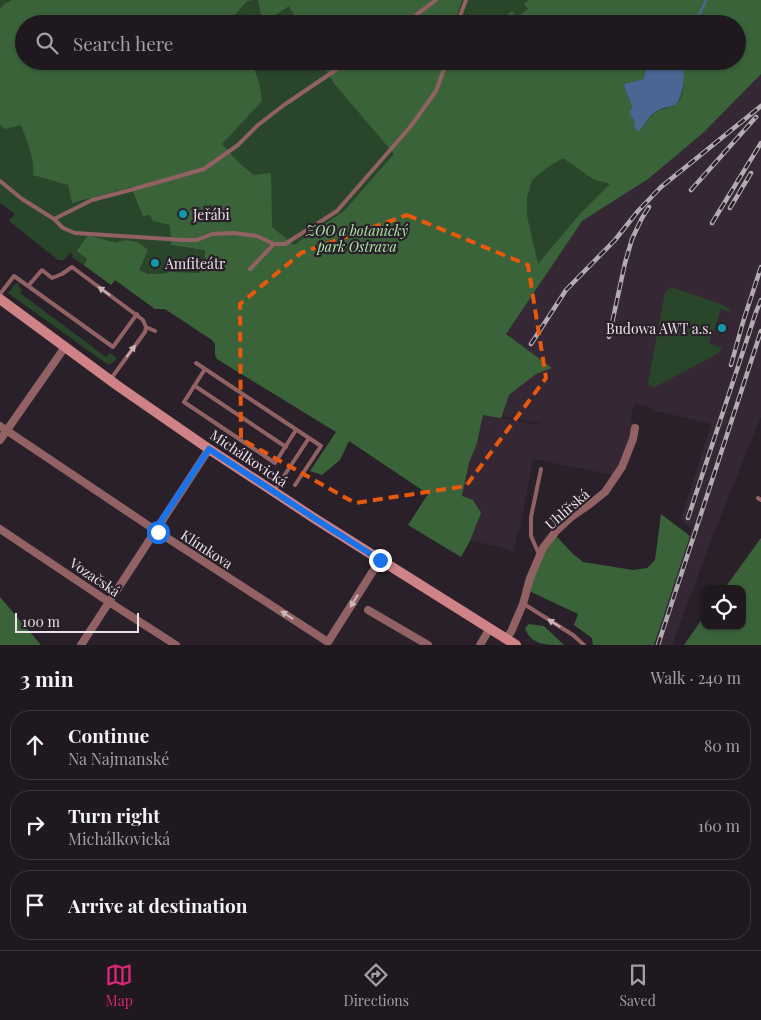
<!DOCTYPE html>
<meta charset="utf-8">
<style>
body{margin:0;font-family:"Playfair Display",serif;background:#2c252c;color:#f1f3f6}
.controls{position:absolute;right:15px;bottom:15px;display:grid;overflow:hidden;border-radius:10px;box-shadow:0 1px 4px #0004}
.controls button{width:45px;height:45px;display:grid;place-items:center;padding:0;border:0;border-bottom:1px solid #3c373d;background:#1f181f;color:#f1f3f6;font:25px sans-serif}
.scale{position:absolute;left:15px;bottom:12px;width:124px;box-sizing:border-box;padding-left:5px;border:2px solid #eae3e9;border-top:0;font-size:14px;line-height:18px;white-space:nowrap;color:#eae3e9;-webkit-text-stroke:4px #292029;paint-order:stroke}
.stop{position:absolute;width:15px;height:15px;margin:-11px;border:4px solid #1a73e8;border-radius:50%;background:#fff}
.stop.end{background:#1a73e8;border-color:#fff;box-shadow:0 1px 5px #0008}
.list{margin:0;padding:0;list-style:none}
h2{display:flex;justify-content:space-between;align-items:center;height:65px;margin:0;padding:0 20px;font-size:21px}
h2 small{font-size:16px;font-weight:400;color:#a1a0a4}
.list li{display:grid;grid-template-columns:32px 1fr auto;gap:15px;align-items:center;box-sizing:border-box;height:70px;margin:0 10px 10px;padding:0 10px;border:1px solid #3c373d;border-radius:20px}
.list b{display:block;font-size:19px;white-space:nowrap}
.list p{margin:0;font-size:16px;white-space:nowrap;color:#a1a0a4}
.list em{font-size:16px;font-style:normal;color:#a1a0a4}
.icon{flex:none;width:28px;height:28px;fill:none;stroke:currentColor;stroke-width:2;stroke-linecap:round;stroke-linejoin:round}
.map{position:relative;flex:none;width:761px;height:645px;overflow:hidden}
.search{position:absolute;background:#1f181f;box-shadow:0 1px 4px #0004;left:15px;right:15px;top:15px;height:55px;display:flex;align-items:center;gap:12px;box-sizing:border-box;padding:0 18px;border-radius:28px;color:#a1a0a4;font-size:19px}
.sheet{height:305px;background:#1f181f}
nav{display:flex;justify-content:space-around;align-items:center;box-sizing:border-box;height:70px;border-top:1px solid #3c373d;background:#1f181f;font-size:14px;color:#a1a0a4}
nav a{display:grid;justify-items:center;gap:2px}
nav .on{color:#db2777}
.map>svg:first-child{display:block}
.built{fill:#352734}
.green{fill:#2a462a;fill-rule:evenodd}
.forest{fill:#3b633a;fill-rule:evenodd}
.water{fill:#4a6692}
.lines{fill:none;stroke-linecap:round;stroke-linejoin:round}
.stream{stroke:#4a6692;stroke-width:2.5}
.lane{stroke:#916163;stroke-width:4}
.street{stroke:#916163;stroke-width:8}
.secondary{stroke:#cf8387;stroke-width:10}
.rail-casing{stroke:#b3abb2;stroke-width:4.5}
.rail{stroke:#292029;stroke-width:2.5;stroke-dasharray:8;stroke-linecap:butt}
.oneway{fill:#cbb6ba}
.route{stroke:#1a73e8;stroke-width:6}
.marked{fill:none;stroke:#e8590c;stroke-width:4;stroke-dasharray:10 6;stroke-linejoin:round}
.culture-dot{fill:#0f9aa8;stroke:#292029;stroke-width:2}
.labels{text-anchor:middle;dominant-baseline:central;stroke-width:4.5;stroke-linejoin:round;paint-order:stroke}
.poi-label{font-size:14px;fill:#eae3e9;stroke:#292029;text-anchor:start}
.park-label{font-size:14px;font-style:italic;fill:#a7e5a5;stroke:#292029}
.street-label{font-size:14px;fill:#eae3e9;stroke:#292029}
</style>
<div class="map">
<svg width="761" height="645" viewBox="0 0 761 645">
<rect width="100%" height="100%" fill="#292029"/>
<path class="built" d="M761 74V417L716 528 672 645H654L690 536 691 530 681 519 711 424 652 410 653 408 634 404 630 421 634 422 628 443 620 461 613 475 533 459 520 529H518L514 552 497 546 470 541 481 513 462 497 469 463 477 443 483 414 539 425V423L501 416 509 395 536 374 506 334 582 221 648 179 704 132Z"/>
<path class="green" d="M0 0H761V74L704 132 648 179 582 221 408 480 337 432 217 359C214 353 217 346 214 341L165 309H155L115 280 111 285 72 257 73 255 70 253 64 260H58L9 221 15 214 0 203ZM24 24H737V61H24Z
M16 283 20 284 18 286 22 290 20 293 106 357 110 353 117 358 111 364H107L8 293Z
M671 287 718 303 726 307 732 313 721 309 709 343 722 348 717 354 655 387 649 386 648 383 665 292 668 289Z"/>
<path class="forest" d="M12 0H252L246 2 233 17 234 24H24V61H252L260 87 262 101 222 144 240 164 254 175 271 173 272 227 294 245 344 211 394 154 333 82 321 61H649L646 66 644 79 624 84C625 93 631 99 632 108L629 112 634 121 635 129C638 127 642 125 645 123 649 119 651 115 656 112 661 109 666 109 671 107 687 100 684 78 681 64L677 61H737V24H496L512 11 517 17 528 9 524 4 529 0H761V74L704 132 648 179 582 221 506 334 552 368 536 374 509 395 501 418 483 415 477 443 469 463 462 496 473 500 481 513 470 541 461 557 408 525 428 494 349 441 340 460 322 475 310 471 336 432 217 359 215 355V344L212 340 165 309H155L115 280 111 285 84 265 87 259 77 251 88 235 116 243C127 237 140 242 148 250L139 270 148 274H162L170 272 200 273 201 264 205 262V250L171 245 170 225 153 221 150 215 143 216 131 187 72 203 68 185 33 175C35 158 27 142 21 125L5 129 0 125V9L3 5ZM563 158 593 179 610 184 580 214 538 264 527 216V197L532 180 548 167Z
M258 0H462L454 24H299L289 6 263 23Z
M661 514 690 536 654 645H593L592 638 574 625 578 614 529 591 539 562 556 536 573 554 583 562 633 570 647 568 655 560Z
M761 538V645H684L705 615V626H742V589H724Z
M0 597 41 645H0Z
M529 624 544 626 564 645C545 645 531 645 525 628Z"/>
<path class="water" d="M649 61C657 61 670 59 677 61 689 65 683 97 676 104 670 108 663 107 657 111 649 115 645 124 639 131L635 129 634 121 629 112 632 108C631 99 625 93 624 84L644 79 646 66Z"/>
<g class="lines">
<path class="stream" d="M695 24 706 0"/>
<path class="lane" d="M404 24 436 0
M457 24 466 0
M0 181 22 199 54 219 63 228 75 233 183 240H197L212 234 233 233 257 236 274 244H285L337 211 411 126 436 91 447 61
M54 219 92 200 134 189 204 169 238 145 258 125 284 105 349 61
M250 269 274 244
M28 286 42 270 52 278 62 274 72 267 143 320 146 327 145 332 110 380
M0 294 14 276 113 347 137 314
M146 327 155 331
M196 363 321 446 295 485
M205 369 184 402 275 463 296 430
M195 386 286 447
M274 491 309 438
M758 498 761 500
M539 554 531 536V517L541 469
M524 604 573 635 584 645"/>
<path class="street" d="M0 426 155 530 328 642 380 560
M0 440 65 347
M0 529 109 602 176 645
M368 610 428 645
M506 638 511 632 523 604 530 578 543 548 556 531 571 517 590 504 605 492 622 467 633 439 635 428
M81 645 209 449
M480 645 490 628"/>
<path class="secondary" d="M0 299 118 386 209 449 317 520 516 645"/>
<defs>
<path id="rail" d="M691 190 756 117
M730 208 751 173
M712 223 761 143
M609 337 625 263 632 239 642 218 649 207
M531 344 566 290 615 240 638 211 661 187 761 106
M731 365 743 322 761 267
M688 518 756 312 761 300
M658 645 761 331"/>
</defs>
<use href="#rail" class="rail-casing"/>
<use href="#rail" class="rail"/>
</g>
<defs><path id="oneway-solid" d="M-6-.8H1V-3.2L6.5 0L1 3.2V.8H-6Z" transform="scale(1.25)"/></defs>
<g class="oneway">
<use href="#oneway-solid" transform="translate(104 291) rotate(-144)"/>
<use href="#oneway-solid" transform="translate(131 351) rotate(-53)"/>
<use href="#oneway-solid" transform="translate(354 601) rotate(122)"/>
<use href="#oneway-solid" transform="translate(287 615) rotate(-147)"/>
<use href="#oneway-solid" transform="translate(554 623) rotate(-148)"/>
</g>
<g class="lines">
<path class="route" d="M158 532 155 530 209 449 317 520 380 560"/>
</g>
<path class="marked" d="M407 215 528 265 546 378 466 486 355 503 241 439 240 304 301 253Z"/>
<g class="culture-dot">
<circle cx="183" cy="214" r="5"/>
<circle cx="155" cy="263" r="5"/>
<circle cx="722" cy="328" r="5"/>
</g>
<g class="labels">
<g class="poi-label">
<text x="193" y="214">Jeřábi</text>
<text x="165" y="263">Amfiteátr</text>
<text x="712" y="328" text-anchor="end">Budowa AWT a.s.</text>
</g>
<g class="park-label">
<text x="357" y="230">ZOO a botanický<tspan x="357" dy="16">park Ostrava</tspan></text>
</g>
<g class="street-label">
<text transform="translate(249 458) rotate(34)">Michálkovická</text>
<text transform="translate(567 509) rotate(-41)">Uhlířská</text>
<text transform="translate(207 549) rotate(33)">Klímkova</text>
<text transform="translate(95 577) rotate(34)">Vozačská</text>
</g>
</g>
</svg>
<div class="controls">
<button><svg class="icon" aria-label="locate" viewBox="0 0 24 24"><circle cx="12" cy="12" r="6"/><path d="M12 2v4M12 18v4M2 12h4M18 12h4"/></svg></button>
</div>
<div class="scale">100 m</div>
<div class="stop" style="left:158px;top:532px"></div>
<div class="stop end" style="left:380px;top:560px"></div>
<div class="search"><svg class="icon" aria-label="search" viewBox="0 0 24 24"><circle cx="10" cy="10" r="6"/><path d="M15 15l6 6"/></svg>Search here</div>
</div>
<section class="sheet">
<h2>3 min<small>Walk · 240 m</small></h2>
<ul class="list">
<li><svg class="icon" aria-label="ahead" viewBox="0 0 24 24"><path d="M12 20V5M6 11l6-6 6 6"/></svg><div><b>Continue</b><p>Na Najmanské</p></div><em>80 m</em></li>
<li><svg class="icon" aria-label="right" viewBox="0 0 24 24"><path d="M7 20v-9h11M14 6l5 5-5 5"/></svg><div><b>Turn right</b><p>Michálkovická</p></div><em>160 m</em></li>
<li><svg class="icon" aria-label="arrive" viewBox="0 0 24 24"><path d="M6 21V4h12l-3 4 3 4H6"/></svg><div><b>Arrive at destination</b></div></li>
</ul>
</section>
<nav>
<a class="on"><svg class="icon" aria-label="map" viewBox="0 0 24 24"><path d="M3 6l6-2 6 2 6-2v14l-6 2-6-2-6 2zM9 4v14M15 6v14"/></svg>Map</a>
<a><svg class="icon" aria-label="directions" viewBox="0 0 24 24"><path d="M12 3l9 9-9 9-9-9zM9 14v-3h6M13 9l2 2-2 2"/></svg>Directions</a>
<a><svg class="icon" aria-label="saved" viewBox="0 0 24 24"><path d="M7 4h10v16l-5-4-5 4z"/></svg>Saved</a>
</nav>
